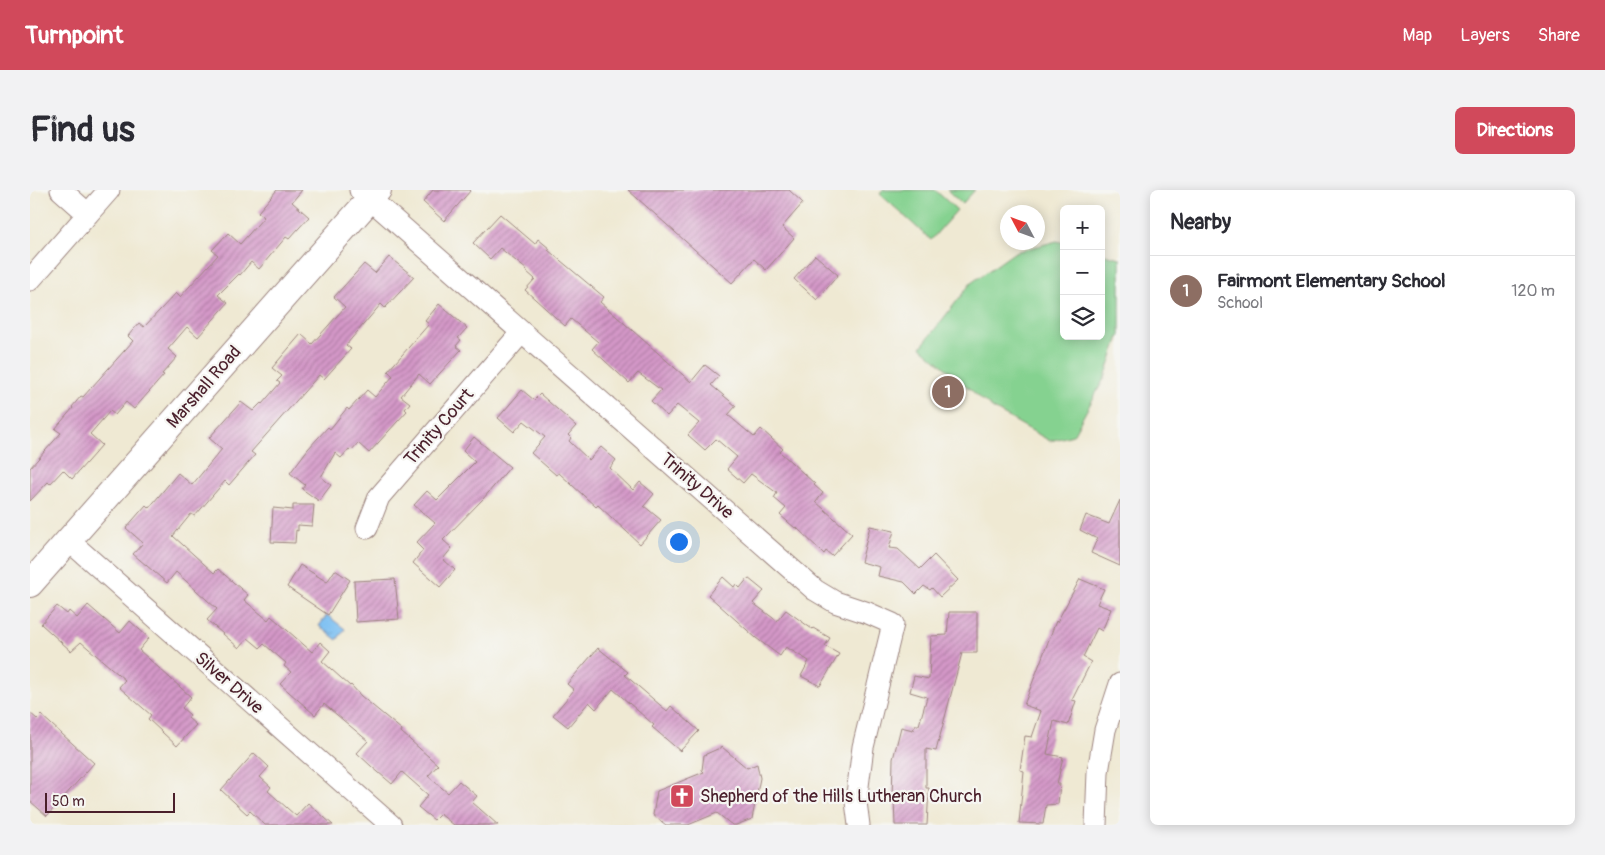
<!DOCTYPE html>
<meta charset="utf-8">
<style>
body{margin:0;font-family:Pangolin,sans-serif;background:#f2f2f3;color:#2b2b33}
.controls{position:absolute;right:15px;top:15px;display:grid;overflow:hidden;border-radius:8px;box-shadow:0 2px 12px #0003}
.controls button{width:45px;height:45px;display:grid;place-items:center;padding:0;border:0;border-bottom:1px solid #e1e1e2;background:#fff;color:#2b2b33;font:25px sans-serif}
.compass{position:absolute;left:970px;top:15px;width:45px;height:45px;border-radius:50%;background:#fff;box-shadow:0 2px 12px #0003;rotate:311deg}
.scale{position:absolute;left:15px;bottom:12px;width:130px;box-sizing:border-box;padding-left:5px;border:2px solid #4a1f2b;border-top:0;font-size:14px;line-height:18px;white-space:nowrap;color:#4a1f2b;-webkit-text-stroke:4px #f6f6f2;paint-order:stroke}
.you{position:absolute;left:648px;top:351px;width:18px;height:18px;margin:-12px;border:4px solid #fff;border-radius:50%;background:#1a73e8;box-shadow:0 0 0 8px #1a73e833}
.badge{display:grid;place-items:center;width:32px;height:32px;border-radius:50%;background:#d1495b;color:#fff;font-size:16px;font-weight:700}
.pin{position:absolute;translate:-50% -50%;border:2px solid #fff;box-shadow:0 1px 5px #0006}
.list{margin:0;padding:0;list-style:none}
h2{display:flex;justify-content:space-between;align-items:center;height:65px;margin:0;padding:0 20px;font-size:21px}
h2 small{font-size:16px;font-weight:400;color:#7c7c81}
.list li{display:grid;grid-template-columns:32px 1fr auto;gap:15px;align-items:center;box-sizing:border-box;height:70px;padding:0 20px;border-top:1px solid #e1e1e2}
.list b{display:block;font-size:19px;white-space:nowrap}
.list p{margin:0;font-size:16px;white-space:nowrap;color:#7c7c81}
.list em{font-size:16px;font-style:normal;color:#7c7c81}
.icon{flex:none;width:28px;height:28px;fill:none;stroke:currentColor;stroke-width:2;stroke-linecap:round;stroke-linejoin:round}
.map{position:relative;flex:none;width:1090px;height:635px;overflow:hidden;border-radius:8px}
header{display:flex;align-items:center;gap:30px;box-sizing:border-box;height:70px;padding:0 25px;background:#d1495b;color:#fff}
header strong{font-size:24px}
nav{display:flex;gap:28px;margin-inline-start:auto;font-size:18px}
.intro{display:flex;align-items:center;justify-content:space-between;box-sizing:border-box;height:120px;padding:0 30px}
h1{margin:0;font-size:35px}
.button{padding:12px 22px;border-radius:8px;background:#d1495b;color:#fff;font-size:18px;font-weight:700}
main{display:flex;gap:30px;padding:0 30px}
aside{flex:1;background:#fff;border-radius:8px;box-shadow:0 2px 12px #0003}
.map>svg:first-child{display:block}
.pitch{fill:#85d290;stroke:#68785e}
.water{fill:url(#water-ripples);stroke:#636f8e}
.building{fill:url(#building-hatch)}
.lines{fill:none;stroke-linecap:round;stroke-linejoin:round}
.minor-casing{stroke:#9c847f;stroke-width:23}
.tertiary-casing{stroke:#9c847f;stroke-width:28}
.minor{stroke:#fff;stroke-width:21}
.tertiary{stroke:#fff;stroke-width:26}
.labels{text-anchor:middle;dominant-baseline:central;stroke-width:4.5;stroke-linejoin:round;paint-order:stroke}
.street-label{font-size:18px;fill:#4a1f2b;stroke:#f6f6f2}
.poi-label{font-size:18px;fill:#4a1f2b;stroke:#f6f6f2;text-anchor:start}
</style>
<header>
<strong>Turnpoint</strong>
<nav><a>Map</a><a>Layers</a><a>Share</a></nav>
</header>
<div class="intro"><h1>Find us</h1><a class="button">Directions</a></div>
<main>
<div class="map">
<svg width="1090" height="635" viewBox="0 0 1090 635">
<defs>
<pattern id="water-ripples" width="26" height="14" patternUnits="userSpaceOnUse" patternTransform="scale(1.25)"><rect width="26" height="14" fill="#7cbff2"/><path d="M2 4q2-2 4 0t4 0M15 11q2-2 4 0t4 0" fill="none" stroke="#689bc4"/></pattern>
<pattern id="building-hatch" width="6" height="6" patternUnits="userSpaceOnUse" patternTransform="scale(1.25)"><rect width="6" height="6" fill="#d498c8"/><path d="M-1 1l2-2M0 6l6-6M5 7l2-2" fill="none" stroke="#ae7ba3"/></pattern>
</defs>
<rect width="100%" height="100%" fill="#f6f6f2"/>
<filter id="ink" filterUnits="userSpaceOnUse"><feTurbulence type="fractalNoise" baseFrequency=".02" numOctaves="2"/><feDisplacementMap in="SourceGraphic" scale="10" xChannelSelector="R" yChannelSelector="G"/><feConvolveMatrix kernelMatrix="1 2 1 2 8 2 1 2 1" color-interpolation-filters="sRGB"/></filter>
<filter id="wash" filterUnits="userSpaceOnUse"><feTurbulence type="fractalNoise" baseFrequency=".0096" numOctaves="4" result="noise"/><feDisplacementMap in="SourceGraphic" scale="20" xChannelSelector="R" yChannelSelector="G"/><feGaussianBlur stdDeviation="1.12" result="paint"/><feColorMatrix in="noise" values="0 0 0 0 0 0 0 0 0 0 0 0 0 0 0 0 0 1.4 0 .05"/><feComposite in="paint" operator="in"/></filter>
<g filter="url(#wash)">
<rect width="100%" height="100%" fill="#efe9d3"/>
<path class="pitch" d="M853 0H905L927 20 901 50 850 4Z
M917 0H945L932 14Z
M1027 51 1034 53V146H1071V63L1090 68V144L1075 187 1043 245 1020 251 962 218 891 157 941 93 985 62Z"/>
<path class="water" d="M297 425 315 439 307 450 289 436Z"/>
<g id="blocks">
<path class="building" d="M247 0H272L262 12 279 27 259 49 256 47 229 79 221 72 210 85 209 84 188 105 198 113 168 147 157 137 138 159 147 167 132 184 134 185 104 219 96 212 85 225 80 221 60 244 72 255 42 289 33 280 20 294 18 292 0 311V278L31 243 25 239 43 218 42 217 51 206 53 207 103 151 98 146 109 133 114 137 146 103 150 107 188 65 182 60 198 43 210 54 234 27 228 22Z
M403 0H441L414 31 393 12Z
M598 0H759L773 13 752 37 764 48 736 80 724 69 702 93Z
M470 24 505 54 508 49 520 59 518 60 574 107 570 112 661 192 675 175 689 186 681 195 706 216 698 225 724 247 731 239 753 259 750 262 785 294 784 295 793 303 786 312 822 344 802 366 796 361 794 364 766 337 765 338 750 325 756 318 744 308 747 303 721 284 713 293 697 279 707 267 686 249 675 260 658 245 669 233 647 215 637 226 621 211 631 200 608 183 599 193 562 159 568 152 541 129 535 136 495 100 505 89 496 81 497 80 470 58 460 69 443 53Z
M785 65 808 85 787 110 764 89Z
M359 67 384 87 355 118 351 114 316 155 321 159 294 189 289 185 258 220 221 262 225 265 199 295 195 291 165 326 161 324 143 346 184 383 188 379 218 405 214 410 238 430 241 426 282 462 290 452 300 461 292 471 320 496 321 495 331 506 372 540 371 542 408 575 398 586 418 603 429 591 447 606 442 612 468 635H424L410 624 404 630 388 617 398 605 372 582 362 594 341 576 327 563 338 551 294 514 285 525 250 494 261 482 254 476 256 473 234 454 230 458 218 448 209 458 177 430 187 419 146 382 137 393 103 364 113 353 96 338 116 315 119 318 148 283 162 295 192 259 179 248 211 212 223 221 231 213 232 214 250 193 247 191 252 186 242 178 259 158 271 144 282 154 315 117 304 107 334 74 345 83Z
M409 114 437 138 428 148 431 150 426 156 431 160 400 194 389 184 371 206 380 213 375 219 377 221 339 263 328 253 321 261 319 259 311 268 305 263 291 287 301 295 289 311 272 299 275 295 260 283 278 259 298 237 300 239 317 218 319 220 337 200 345 207 363 186 358 181 399 134 395 131Z
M492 200 504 210 510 204 546 236 538 245 541 248 539 251 559 270 571 257 586 270 580 278 603 300 610 292 624 304 614 316 631 330 610 354 568 315 566 317 529 283 526 285 501 263 515 247 494 231 484 242 468 228Z
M444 247 480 277 453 309 413 350 422 358 413 369 425 380 410 397 383 373 393 360 386 353 405 333 384 315 397 301 407 310 445 272 433 261Z
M1090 310V376L1061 363 1067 349 1050 340 1056 325 1079 334Z
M263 315H284L282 336 268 335V341L266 340 265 353 241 352 243 318 263 320Z
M840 336 864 341 859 358 868 359 890 379 904 365 928 390 910 407 902 398 900 400 894 396 886 404 874 392 848 386 850 377 831 372Z
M270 375 297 392 305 380 320 390 298 425 257 397Z
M693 387 704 397 706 394 710 398 718 388 734 401 723 413 747 431 756 420 782 439 783 438 800 448 795 456 809 464 790 496 771 486 779 471 756 457 750 466 726 448 678 405Z
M365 389 369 429 326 432 324 391Z
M1050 389 1074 399 1067 414 1081 419 1072 441 1067 438 1053 467 1061 472 1042 510 1046 511 1038 535 1024 531 1017 564 1033 567 1027 594H1030L1028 614 1016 615 1013 634 989 633 994 581 990 580 995 546 1002 547 1011 521 994 515 1026 431 1027 432Z
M58 415 90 443 100 431 119 448 109 460 161 507 152 518 160 525 158 528 166 535 147 556 118 529 121 525 89 497 95 490 51 452 41 461 11 434 27 416 37 424 39 421 47 428Z
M919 422H947V463H932L906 561 896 559V598H899L897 635H865L864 610H862L863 569 871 537 883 540 885 535H889L897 507 880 502 884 486 899 489 901 446 917 445Z
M568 458 598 482 595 485 637 521 641 516 669 541 650 561 622 537 624 535 583 499 566 519 559 512 538 537 523 525 544 500 537 494Z
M0 523 7 529 11 525 64 573 17 626 0 611Z
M692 557 717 578 727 574 730 588 722 629 706 635H702L687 623 658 635H636L623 625 627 601 674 582 672 580 674 565Z
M224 563 239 577 230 587 241 597 238 601 266 626 278 613 303 635H235L220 621 217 624 191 600Z"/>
</g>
</g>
<g filter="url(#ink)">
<use href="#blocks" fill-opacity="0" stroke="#9c847f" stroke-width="1"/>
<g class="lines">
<defs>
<path id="minor" d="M31 0 58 24
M330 0 785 400 805 412 838 423 863 434 833 557 826 612 829 635
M0 90 79 0
M337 338 349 307 491 143
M38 350 361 635
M1066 635 1068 582 1075 540 1090 494"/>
<path id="tertiary" d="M0 394 348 0"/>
</defs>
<use href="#minor" class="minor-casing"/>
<use href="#tertiary" class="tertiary-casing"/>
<use href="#minor" class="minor"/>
<use href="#tertiary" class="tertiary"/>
</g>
</g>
<defs>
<symbol id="church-square" viewBox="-11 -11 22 22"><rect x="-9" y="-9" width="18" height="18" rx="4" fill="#d1495b" stroke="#f6f6f2"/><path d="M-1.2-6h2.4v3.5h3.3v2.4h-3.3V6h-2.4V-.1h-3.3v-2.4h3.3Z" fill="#fff"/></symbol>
</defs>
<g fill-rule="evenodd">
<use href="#church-square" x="638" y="592" width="28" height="28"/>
</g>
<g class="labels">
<g class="street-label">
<text transform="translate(174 197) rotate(-49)">Marshall Road</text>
<text transform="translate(409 237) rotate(-49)">Trinity Court</text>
<text transform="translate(667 296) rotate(41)">Trinity Drive</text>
<text transform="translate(199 493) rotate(41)">Silver Drive</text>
</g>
<g class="poi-label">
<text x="670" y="606">Shepherd of the Hills Lutheran Church</text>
</g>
</g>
</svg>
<div class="controls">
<button>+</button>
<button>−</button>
<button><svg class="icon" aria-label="layers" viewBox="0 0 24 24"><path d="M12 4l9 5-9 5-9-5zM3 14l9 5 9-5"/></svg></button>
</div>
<svg class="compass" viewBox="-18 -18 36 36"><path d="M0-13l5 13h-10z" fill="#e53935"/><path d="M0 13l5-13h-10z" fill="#7c7c81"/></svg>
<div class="scale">50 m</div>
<div class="you"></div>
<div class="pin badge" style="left:918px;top:202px;background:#8d6e63">1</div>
</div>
<aside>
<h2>Nearby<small></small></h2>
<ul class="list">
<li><span class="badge" style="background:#8d6e63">1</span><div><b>Fairmont Elementary School</b><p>School</p></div><em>120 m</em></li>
</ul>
</aside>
</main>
